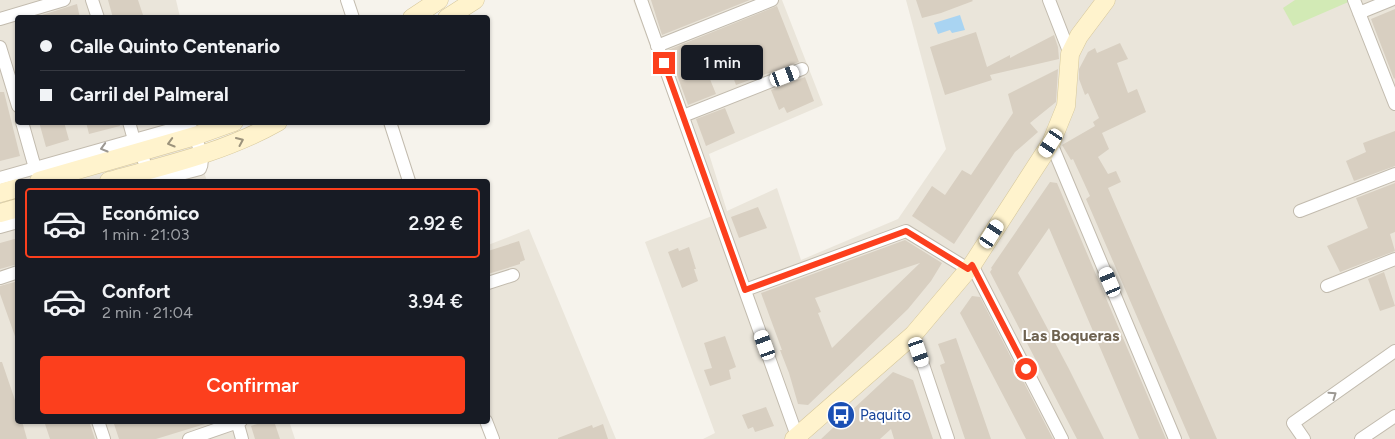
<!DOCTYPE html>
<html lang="es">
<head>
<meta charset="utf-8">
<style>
  :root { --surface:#171b24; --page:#20242c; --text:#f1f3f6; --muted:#9ea1a6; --line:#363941; --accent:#fc3f1d }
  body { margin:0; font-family:Figtree,sans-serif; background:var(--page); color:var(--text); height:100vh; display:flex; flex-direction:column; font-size:19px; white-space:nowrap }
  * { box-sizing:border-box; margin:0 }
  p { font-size:16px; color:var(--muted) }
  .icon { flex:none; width:28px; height:28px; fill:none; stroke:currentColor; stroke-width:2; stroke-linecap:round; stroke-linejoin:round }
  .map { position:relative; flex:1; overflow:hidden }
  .details { position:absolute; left:15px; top:179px; width:475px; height:245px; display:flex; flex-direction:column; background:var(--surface); border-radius:5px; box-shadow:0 1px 4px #0004 }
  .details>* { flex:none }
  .guide { position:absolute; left:15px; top:15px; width:475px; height:110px; border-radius:5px; box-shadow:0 1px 4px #0004; display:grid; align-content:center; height:110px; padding:0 25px; background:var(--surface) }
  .end { position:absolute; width:22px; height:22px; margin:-11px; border:6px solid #fc3f1d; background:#fff; box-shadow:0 0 0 2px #fff }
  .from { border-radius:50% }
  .bubble { position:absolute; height:35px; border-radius:5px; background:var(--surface); box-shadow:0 1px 4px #0004; font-size:16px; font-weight:600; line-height:35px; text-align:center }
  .car { position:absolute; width:15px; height:30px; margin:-15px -8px; border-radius:6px; box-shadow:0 0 4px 1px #0007; background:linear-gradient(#fff 24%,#345 0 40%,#fff 0 76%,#345 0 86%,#fff 0) }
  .guide b { display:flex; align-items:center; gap:18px; height:48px; font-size:19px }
  .guide b+b { border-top:1px solid var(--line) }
  .guide i { width:12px; height:12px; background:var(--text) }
  ul { padding:9px 0 0; list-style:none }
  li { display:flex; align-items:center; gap:15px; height:70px; margin:0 10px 8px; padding:0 15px; border:2px solid transparent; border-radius:5px }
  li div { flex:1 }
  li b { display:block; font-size:19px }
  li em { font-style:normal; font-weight:600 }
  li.on { border-color:var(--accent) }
  li>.icon { width:45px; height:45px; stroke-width:1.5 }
  .button { display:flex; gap:10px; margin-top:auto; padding:10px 25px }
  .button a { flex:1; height:58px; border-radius:5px; background:var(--accent); color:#fff; font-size:20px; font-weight:600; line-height:58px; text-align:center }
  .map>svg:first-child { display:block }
  .residential { fill:#eae5da }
  .green { fill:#d2eab5 }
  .water { fill:#a9d4f2 }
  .building { fill:#d8cfc1; fill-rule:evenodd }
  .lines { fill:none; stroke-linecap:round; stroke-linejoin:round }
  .street-casing { stroke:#c2bbae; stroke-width:14 }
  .secondary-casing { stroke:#d6c79b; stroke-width:19 }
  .street { stroke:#fff; stroke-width:12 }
  .secondary { stroke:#fff3cd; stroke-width:18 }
  .oneway { stroke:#9c937c }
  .oneway2 { stroke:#9c9892 }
  .route { stroke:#fc3f1d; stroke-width:6 }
  .labels { text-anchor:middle; stroke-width:4; stroke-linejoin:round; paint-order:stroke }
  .transit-label { font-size:15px; fill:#164399; stroke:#fff; text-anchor:start }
  .neighbourhood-label { font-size:16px; font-weight:bold; fill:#6e6250; stroke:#fff }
</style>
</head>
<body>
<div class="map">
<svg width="1395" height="439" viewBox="0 0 1395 439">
  <rect width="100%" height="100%" fill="#f6f3ec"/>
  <path class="residential" d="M0 0H176L180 17 18 18V122L193 123 197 152 207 181H18V421H289L295 439H0Z
    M633 0H782L823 105 709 154 727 211 777 188 801 260 898 219 946 149 906 0H1395V439H703L715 433 645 242 712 216Z
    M529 229 616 439H486L479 421H488V245Z"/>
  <path class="green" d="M1295 0H1353L1293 26 1283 8Z"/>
  <path class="water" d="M960 15 965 30 952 33 950 30 938 34 934 23Z"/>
  <path class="building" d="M108 0H138L144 18H113Z
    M651 0H750L662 35Z
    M916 0H972L973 1 941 13 922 18Z
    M77 4 80 18H42V15Z
    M777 6 799 62 736 85 726 58 714 63 705 67 716 94 688 105 668 50Z
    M1395 9V78L1394 79 1371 19Z
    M976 32 987 67 1010 55V58L1054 35 1058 47 1059 59 990 75 992 80 945 95 930 47Z
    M1120 43 1128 59 1117 63 1128 93 1137 89 1146 112 1102 133 1109 149 1098 157 1108 174 1116 171 1121 182 1108 188 1217 439H1190L1086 199 1090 196 1073 159 1071 160 1062 145 1095 126 1093 122 1099 118 1088 93 1085 95 1079 79V69L1088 52 1095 48 1097 53Z
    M1058 69 1056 102 1030 123 1038 132 1015 152 954 244 912 216 932 186 945 195 962 170 971 175 1013 113 1008 94Z
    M805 77 814 101 787 113 784 107 779 110 771 90Z
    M0 92H4L20 156 0 161Z
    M725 108 735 133 706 146 696 119Z
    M39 122H64L69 140 46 147Z
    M86 122H119L120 126 89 134Z
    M1395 131V166L1354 181 1346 161 1366 152 1363 143Z
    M1050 182 1057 183 1166 439H1139L1049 228 1018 273 1069 369 1104 439H1077L990 272 992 269 991 268Z
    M1395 183V232L1390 234 1395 251 1340 272 1327 246 1368 228 1356 198Z
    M758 207 767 228 739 238 731 217Z
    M18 238V264L0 269V243Z
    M905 240 942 263 931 281 908 309 808 405 798 404 789 373 780 350H782L761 293ZM920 263 832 348 818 313 821 312 815 298Z
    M519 241 525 260 520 262V264L488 274V251Z
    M689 247 696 269H694L698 281 682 288 668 252 678 248 679 251Z
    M1384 272 1395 306 1380 311 1368 279Z
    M18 281V338L16 339 0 294V286Z
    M972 296 980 297 1053 439H1026L960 313Z
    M725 336 736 367 729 370 731 379 710 386 704 370 712 368 704 343Z
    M956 338 991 439H965L940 365 945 363 938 344Z
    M0 362H2L18 409V421H22L27 439H0Z
    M893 372 913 380 933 439H894L891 429 880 439H821Z
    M766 407 774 426 755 432 753 427 748 429 742 415Z
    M44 421H89L95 439H50Z
    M113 421H205V424L156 439H119Z
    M266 421H274L280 439H255L251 426Z
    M603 424 608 439H558V438L592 425 593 428Z"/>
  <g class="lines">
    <defs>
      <path id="street" d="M92 0 98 18
        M347 0 353 18
        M641 0 797 436
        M1049 0 1070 54
        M1354 0 1395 104
        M1359 13 1391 0
        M0 19 64 0
        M657 46 772 0
        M0 47 18 106
        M683 116 802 69
        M22 122 35 168
        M129 122 134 140 152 178
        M390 122 409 181
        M1051 143 1175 439
        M0 178 184 126 191 128C196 139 206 158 200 169L154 181
        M1300 211 1395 174
        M0 227 18 222
        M972 265 1062 439
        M0 278 18 272
        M488 283 513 275
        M1327 286 1395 259
        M745 290 906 231 968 269
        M913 335 948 439
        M98 421 104 439
        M237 421 242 439
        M486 421 493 439
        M189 439 241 421
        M1304 439 1293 423 1395 351
        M1361 439 1395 416"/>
      <path id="secondary" d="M412 18 439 0
        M447 18 475 0
        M39 181 195 136 234 122
        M109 181C167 165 225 152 278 122
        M0 193 18 188
        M0 213 18 208
        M794 439 913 335 972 265 1051 143 1066 106 1070 54 1079 36 1106 0"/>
    </defs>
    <use href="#street" class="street-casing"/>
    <use href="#secondary" class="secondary-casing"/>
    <use href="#street" class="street"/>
    <use href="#secondary" class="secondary"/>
  </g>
  <defs><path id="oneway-chevron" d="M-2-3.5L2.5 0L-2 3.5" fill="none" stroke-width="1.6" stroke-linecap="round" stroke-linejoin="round" transform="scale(1.25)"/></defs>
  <g class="oneway">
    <use href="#oneway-chevron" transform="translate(240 141) rotate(-24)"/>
    <use href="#oneway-chevron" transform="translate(171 143) rotate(164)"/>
  </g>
  <g class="oneway2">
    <use href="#oneway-chevron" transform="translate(104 148) rotate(164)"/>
    <use href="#oneway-chevron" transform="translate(1333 395) rotate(-35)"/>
  </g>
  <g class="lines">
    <path class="route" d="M664 63 745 290 906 231 968 269 972 265 1026 369"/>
  </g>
  <defs>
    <symbol id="bus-disc" viewBox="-11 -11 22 22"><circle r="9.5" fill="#1a4fb4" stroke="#fff"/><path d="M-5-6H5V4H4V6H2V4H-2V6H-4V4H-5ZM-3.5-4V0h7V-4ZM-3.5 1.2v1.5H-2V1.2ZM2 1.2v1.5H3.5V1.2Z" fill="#fff"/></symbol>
  </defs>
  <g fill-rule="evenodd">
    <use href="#bus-disc" x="825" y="399" width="32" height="32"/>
  </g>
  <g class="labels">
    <g class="transit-label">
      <text x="860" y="420">Paquito</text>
    </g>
    <g class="neighbourhood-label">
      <text x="1071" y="341">Las Boqueras</text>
    </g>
  </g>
</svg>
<i class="end from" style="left:1026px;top:369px"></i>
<i class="end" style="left:664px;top:63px"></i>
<div class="bubble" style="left:681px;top:45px;width:82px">1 min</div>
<i class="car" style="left:785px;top:76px;rotate:69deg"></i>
<i class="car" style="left:1051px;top:143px;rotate:213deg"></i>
<i class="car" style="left:992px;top:234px;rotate:33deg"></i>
<i class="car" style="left:1110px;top:282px;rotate:337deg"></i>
<i class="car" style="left:765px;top:345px;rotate:340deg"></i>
<i class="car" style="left:919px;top:352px;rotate:161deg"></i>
<div class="guide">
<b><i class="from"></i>Calle Quinto Centenario</b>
<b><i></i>Carril del Palmeral</b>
</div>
<section class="details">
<ul>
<li class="on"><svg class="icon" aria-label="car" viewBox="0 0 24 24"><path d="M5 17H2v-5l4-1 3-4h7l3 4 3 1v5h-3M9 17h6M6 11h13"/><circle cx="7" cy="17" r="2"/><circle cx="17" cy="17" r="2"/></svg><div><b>Económico</b><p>1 min · 21:03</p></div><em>2.92 €</em></li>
<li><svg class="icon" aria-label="car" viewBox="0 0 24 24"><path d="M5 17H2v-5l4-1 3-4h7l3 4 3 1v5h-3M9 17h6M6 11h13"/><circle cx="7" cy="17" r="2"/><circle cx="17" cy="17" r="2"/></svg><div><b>Confort</b><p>2 min · 21:04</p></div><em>3.94 €</em></li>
</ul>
<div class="button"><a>Confirmar</a></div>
</section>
</div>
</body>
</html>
